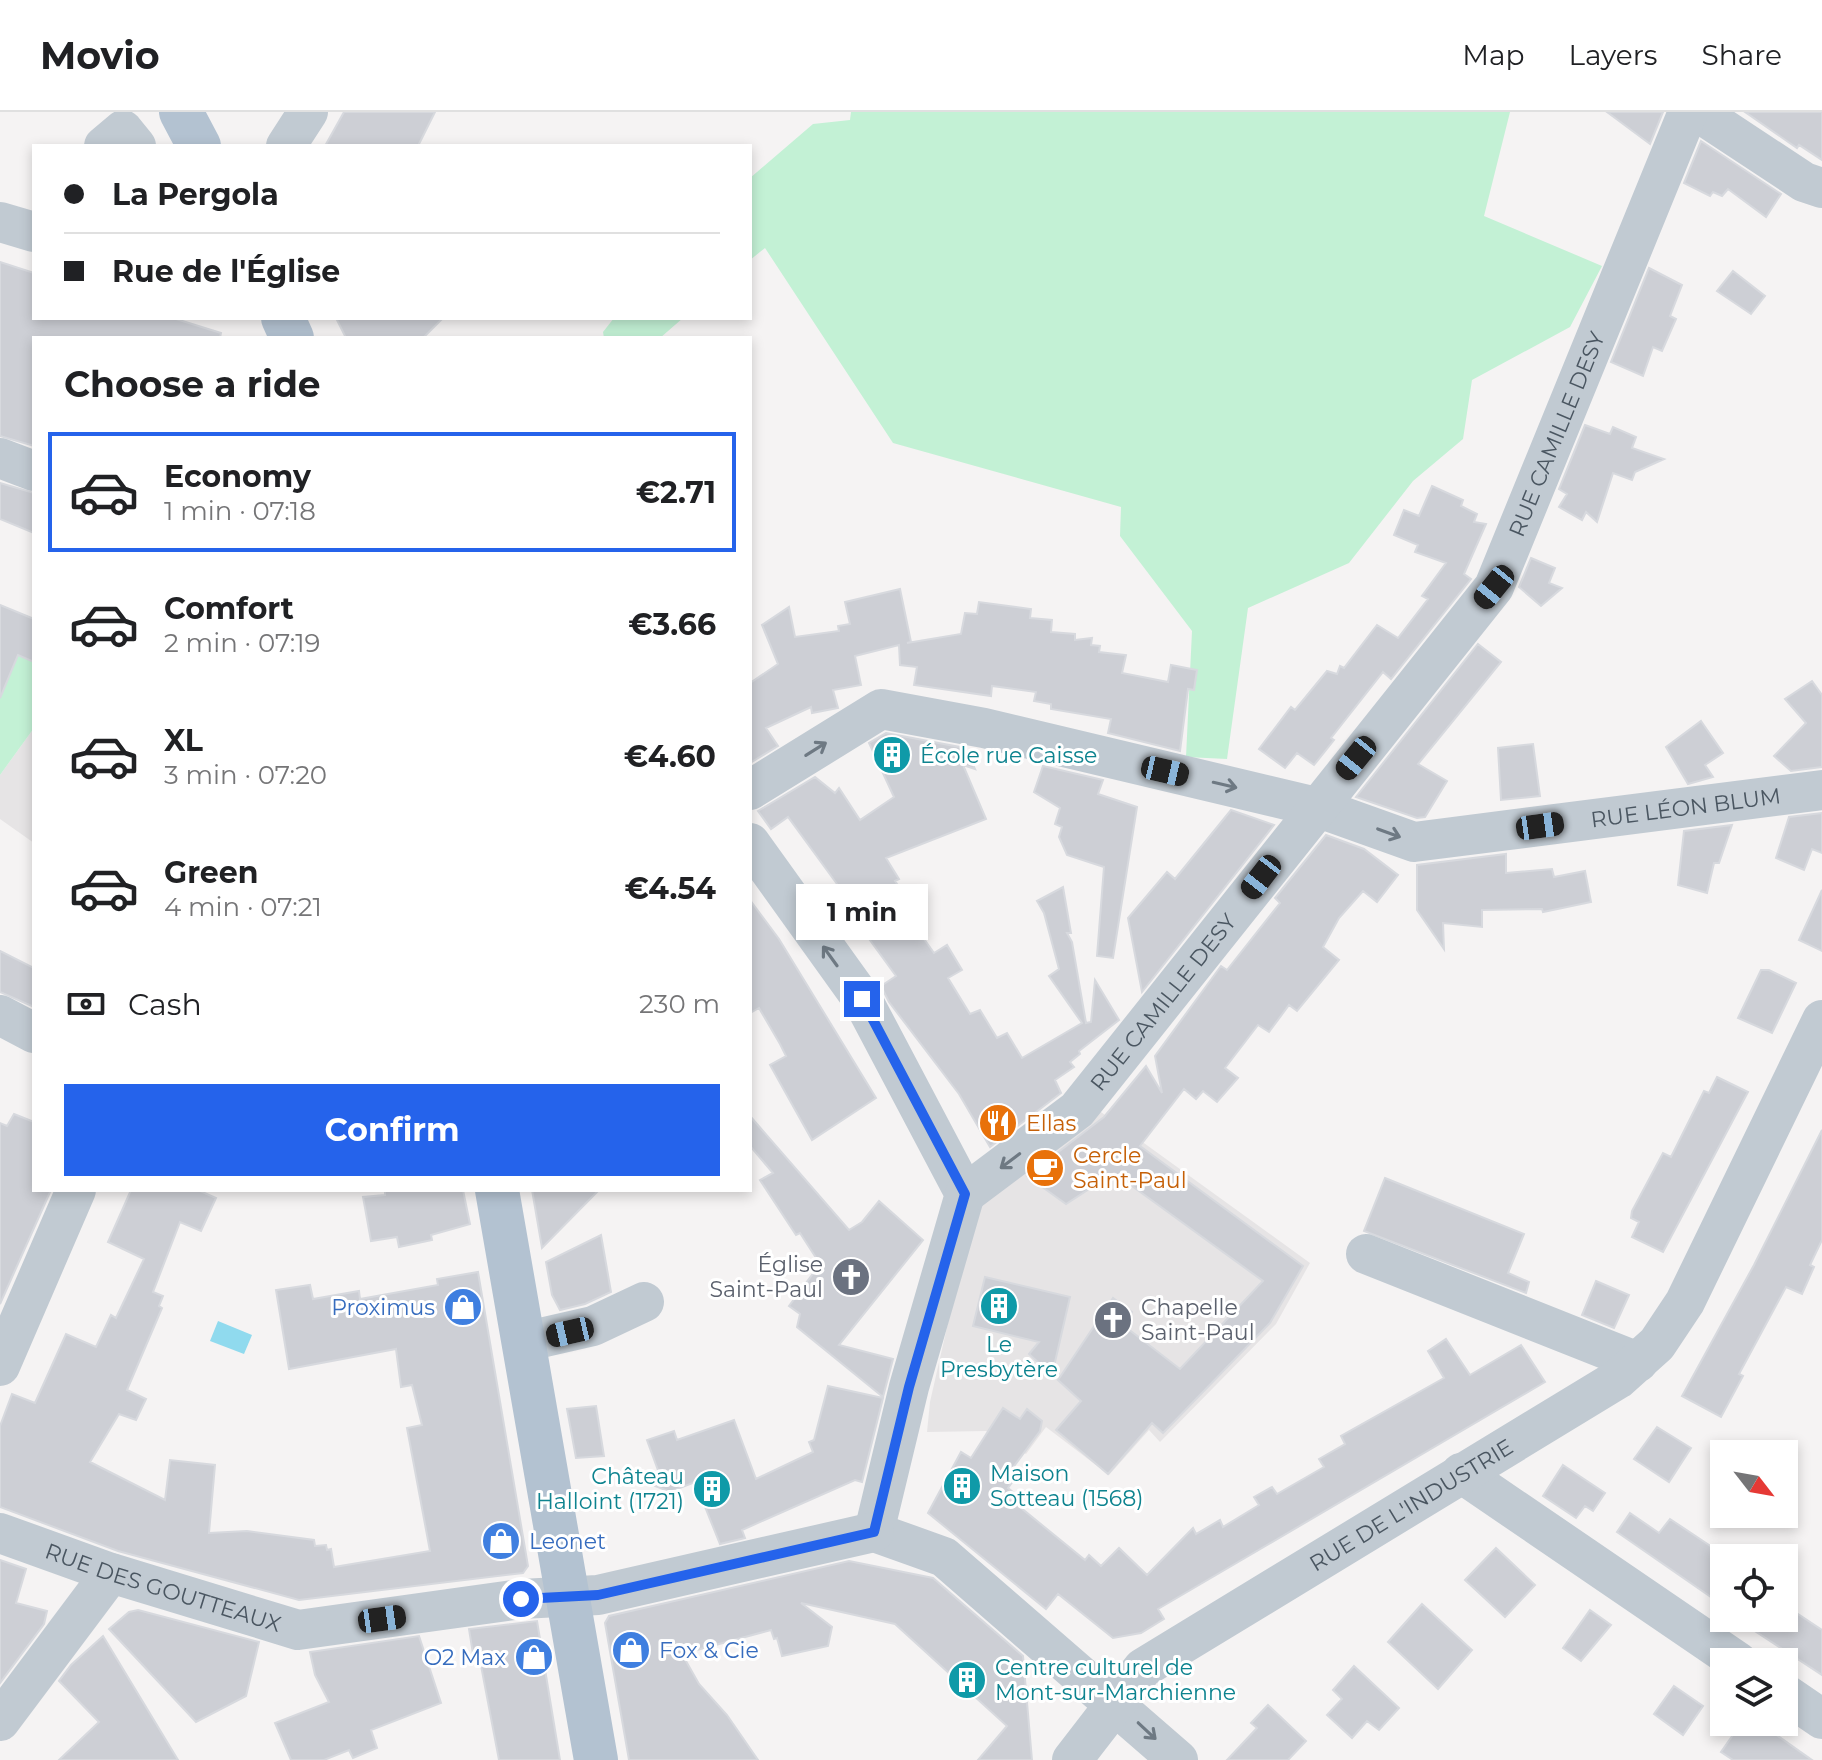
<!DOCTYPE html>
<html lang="en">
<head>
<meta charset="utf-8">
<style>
  :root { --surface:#fff; --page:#f2f2f2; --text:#202124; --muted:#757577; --line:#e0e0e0; --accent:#2563eb }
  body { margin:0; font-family:Montserrat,sans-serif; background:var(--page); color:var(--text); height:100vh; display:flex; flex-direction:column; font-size:30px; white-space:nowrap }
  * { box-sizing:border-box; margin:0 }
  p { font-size:26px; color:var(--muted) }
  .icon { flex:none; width:44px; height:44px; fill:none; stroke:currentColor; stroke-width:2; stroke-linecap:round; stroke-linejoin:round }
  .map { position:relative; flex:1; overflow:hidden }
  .sheet { position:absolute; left:32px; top:224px; width:720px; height:856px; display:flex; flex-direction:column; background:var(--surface); border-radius:0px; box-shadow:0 4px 12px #0003 }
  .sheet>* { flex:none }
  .top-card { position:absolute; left:32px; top:32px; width:720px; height:176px; border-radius:0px; box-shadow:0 4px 12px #0003; display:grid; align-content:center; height:176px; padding:0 32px; background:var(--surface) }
  .needle { width:52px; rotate:121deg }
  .tools { position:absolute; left:1710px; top:1328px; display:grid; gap:16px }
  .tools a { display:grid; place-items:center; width:88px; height:88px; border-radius:0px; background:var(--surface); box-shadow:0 4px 12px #0003; font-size:40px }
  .end { position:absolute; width:36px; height:36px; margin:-18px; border:10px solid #2563eb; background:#fff; box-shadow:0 0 0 4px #fff }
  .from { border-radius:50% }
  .bubble { position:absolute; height:56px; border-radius:0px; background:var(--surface); box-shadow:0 4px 12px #0003; font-size:26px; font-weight:700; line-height:56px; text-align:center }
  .car { position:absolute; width:24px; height:48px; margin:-24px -12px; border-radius:10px; box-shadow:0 0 6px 2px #0007; background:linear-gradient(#222 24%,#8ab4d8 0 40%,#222 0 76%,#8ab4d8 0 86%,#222 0) }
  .top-card b { display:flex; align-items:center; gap:28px; height:76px; font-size:30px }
  .top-card b+b { border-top:2px solid var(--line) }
  .top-card i { width:20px; height:20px; background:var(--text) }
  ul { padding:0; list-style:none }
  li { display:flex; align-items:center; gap:24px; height:120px; margin:0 16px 12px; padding:0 16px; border:4px solid transparent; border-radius:0px }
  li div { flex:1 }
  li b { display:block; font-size:30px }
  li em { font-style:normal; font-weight:700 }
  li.active { border-color:var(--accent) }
  li>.icon { width:72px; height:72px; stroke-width:1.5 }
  h2 { padding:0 32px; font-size:36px; line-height:96px }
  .pay { display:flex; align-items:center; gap:20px; height:88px; padding:0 32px; font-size:30px }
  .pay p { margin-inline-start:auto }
  .primary-button { display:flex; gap:16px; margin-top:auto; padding:16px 32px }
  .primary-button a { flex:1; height:92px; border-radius:0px; background:var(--accent); color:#fff; font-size:32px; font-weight:700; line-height:92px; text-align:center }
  header { display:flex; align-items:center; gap:48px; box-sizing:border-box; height:112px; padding:0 40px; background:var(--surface); border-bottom:2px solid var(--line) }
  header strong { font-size:38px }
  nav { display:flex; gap:44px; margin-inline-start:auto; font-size:28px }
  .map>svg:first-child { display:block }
  .education { fill:#e6e4e5 }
  .green { fill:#c3f1d5 }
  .water { fill:#90daee }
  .building { fill:#cdcfd5; stroke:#d7d9de; stroke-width:2 }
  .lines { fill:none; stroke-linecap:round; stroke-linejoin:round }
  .minor { stroke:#c1cad2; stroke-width:40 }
  .major { stroke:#b3c2d1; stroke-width:44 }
  .oneway { stroke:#6e7983 }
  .route { stroke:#2563eb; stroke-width:10 }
  .labels { text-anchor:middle; stroke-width:6; stroke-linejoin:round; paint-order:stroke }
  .street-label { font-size:22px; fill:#4a5661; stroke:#fff }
  .culture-label { font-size:22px; fill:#0d838f; stroke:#fff; text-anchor:start }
  .food-label { font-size:22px; fill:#c56008; stroke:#fff; text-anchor:start }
  .worship-label { font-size:22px; fill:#5b616d; stroke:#fff; text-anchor:end }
  .shop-label { font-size:22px; fill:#366cbe; stroke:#fff; text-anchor:end }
</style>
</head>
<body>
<header>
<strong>Movio</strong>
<nav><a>Map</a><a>Layers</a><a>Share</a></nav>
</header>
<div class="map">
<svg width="1822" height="1648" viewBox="0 0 1822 1648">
  <rect width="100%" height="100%" fill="#f5f3f3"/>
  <path class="education" d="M34 616V731L0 707V663Z
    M1094 995 1310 1151 1276 1212 1160 1330 1149 1318 1109 1363 1046 1315 1026 1342 986 1319 927 1320 930 1290 975 1092Z"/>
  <path class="green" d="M851 0H1510L1484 104 1602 154 1570 215 1472 268 1463 327 1413 369 1349 451 1248 496 1227 647 1186 645 1192 519 1120 424 1121 395 893 331 765 136 750 148V66L813 12 850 8Z
    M614 206H683L660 226H604L603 220Z
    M0 536 34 550V616L0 663V586L9 564 0 559Z"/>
  <path class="water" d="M218 1209 252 1223 244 1242 210 1229Z"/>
  <path class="building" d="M344 0H435L418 34H325Z
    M1607 0H1663L1650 32Z
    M1745 0H1822V48L1799 33 1797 36Z
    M1701 29 1781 82 1766 105 1728 77 1722 84 1713 80 1710 84 1684 71Z
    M0 150 34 161V206H173L221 221 220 226H34V334L0 324Z
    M1649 156 1682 173 1670 204 1676 207 1662 239 1653 235 1643 264 1611 250Z
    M1733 159 1765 184 1751 202 1717 179Z
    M336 206H443L423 226H346Z
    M1585 313 1610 322 1613 315 1636 325 1632 336 1664 347 1635 360 1632 368 1613 361 1597 410 1586 400 1582 408 1559 395 1567 382 1559 377Z
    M0 371 34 381V421L0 407Z
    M1432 374 1463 388 1461 394 1477 402 1474 410 1486 412 1464 462 1471 467 1391 567 1383 560 1331 626 1334 628 1314 653 1297 641 1285 656 1259 637 1291 595 1295 598 1327 559 1337 562 1340 554 1344 556 1377 513 1398 526 1428 487 1422 484 1446 451 1415 440 1418 433 1394 423 1404 398 1419 404Z
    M1531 446 1555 456 1549 471 1562 476 1541 494 1519 475Z
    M900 477 911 530 907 531 961 522 965 501 977 502 979 490 1031 497 1030 506 1052 508 1051 520 1075 522V528L1092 526 1091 533 1100 534 1099 540 1126 543 1122 561 1168 570 1171 553 1197 558 1194 578 1188 577 1180 639 1108 621 1111 607 1051 597V592L1034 589 1036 580 992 574 991 584 914 573 917 555 900 553 899 533 855 544 861 573 833 578 838 596 812 601 811 595 766 616 778 634 750 651V571L778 552 762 513 789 495 795 525 839 519 838 514 850 512 845 490Z
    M0 493 34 507V550L18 543 0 586Z
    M1478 532 1501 550 1418 652 1447 669 1425 705 1417 706 1356 685Z
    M1812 569 1822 583V655L1791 659 1774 644 1806 611 1785 587Z
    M1701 609 1723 641 1705 653 1713 665 1688 672 1666 635Z
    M886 621 965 636 975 657 963 653 986 707 886 746 899 767 895 769 904 782 896 787 934 841 947 833 962 858 948 866 970 902 980 898 997 926 1007 921 1022 946 1082 911 1049 864 1059 857 1044 801 1037 789 1063 775 1071 821H1067L1072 830 1086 911 1091 910 1095 868 1119 908 1079 939 1080 942 1070 950 1074 955 1055 968 1061 981 990 1035 959 982 889 890 881 874 896 864 832 776 837 772 788 705 771 717 758 699 815 665 835 681 839 676 860 708 894 685 869 631Z
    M1533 632 1540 684 1501 688 1498 636Z
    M1043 654 1103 668 1098 682 1137 695 1113 846 1097 844 1104 755 1067 743 1059 725 1062 715 1055 712 1060 696 1034 680Z
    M1231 698 1274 713 1142 880 1128 806 1167 760 1175 767Z
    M1822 701V741L1812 737 1804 758 1776 746 1789 705Z
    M1732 713 1719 751H1714L1707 781 1678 773 1684 719Z
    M1326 723 1364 737 1398 763 1377 790 1363 779 1339 806 1323 835 1339 848 1297 899 1289 893 1269 920 1258 913 1225 956 1238 966 1217 990 1203 979 1196 987 1184 977 1140 1034 1303 1154 1270 1211 1163 1321 1152 1311 1108 1362 1056 1318 1081 1289 1058 1268 1113 1186 1132 1200 1123 1213 1180 1257 1263 1169 1114 1061 1066 1092 1027 1064 1104 1005 1146 954 1162 981 1155 944 1221 854 1227 858 1280 791 1275 786Z
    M1506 742V761L1552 757 1554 765 1585 759 1591 790 1543 800 1542 797 1482 798V815L1443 811 1444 837 1417 798V753Z
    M1822 778V839L1799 828Z
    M750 788 779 827 876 986 812 1028 770 953 786 944 780 932 759 896 750 901Z
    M0 839 34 856V895L0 880Z
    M1761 858H1769L1796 871 1772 921 1738 906Z
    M1717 965 1748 980 1663 1140 1632 1125 1639 1110 1631 1106 1632 1099 1663 1041 1671 1045 1704 979 1709 981Z
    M14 1002 34 1010V1078H51L0 1192V1011L7 1014Z
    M750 1004 849 1118 862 1110 879 1089 923 1128 839 1233 893 1247 883 1285 797 1215 800 1202 789 1194 820 1152 800 1121 796 1123 760 1068 773 1061 750 1034Z
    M1822 1018V1128L1810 1153 1814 1155 1802 1182 1786 1175 1739 1262 1743 1264 1721 1305 1682 1284 1754 1153Z
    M1385 1066 1524 1122 1508 1161 1529 1170 1526 1181 1364 1119Z
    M131 1078H198L216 1086 201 1119 180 1110 153 1180 163 1184 159 1194 162 1196 127 1278 146 1287 136 1308 119 1302 90 1350 165 1388 170 1348 215 1353 209 1421 247 1419 314 1428 315 1434 326 1433 327 1438 331 1437 334 1455 430 1439 407 1316 422 1313 412 1273 401 1275 396 1237 289 1257 276 1178 310 1173 313 1187 359 1179 360 1187 438 1173 437 1167 478 1160 528 1454 523 1461 299 1488 118 1439 0 1395V1314L12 1282 35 1291 66 1222 96 1235 111 1203 116 1206 144 1147 108 1130Z
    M385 1078H463L470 1112 431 1123 432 1128 399 1135 397 1125 371 1129 363 1085 385 1083Z
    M532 1078H599L542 1136Z
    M601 1123 611 1180 585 1192 560 1198 552 1183 546 1150Z
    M985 1165 1070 1185 1052 1263 1029 1242 1039 1230 973 1214Z
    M1596 1169 1629 1183 1614 1216 1582 1203Z
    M1446 1227 1470 1263 1521 1233 1545 1270 1158 1497 1164 1507 1141 1521 1113 1526 1058 1482 1046 1497 928 1401 961 1340 971 1346 1003 1296 1020 1307 1027 1297 1042 1309 1040 1319 1006 1365 1013 1369 1008 1376 1014 1381 1010 1387 1085 1448 1089 1443 1101 1454 1119 1436 1147 1463 1193 1416 1196 1422 1220 1408 1223 1415 1259 1393 1254 1385 1272 1375 1277 1382 1324 1355 1319 1347 1345 1332 1341 1324 1444 1266 1428 1239Z
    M828 1274 883 1286 862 1370 855 1368 742 1418 745 1426 720 1432 695 1370 670 1380 655 1374 659 1361 647 1328 674 1319 677 1328 734 1308 756 1367 813 1340 809 1330 814 1328Z
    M596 1294 604 1344 576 1346 567 1297Z
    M1657 1315 1691 1336 1669 1370 1634 1347Z
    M1563 1353 1605 1381 1593 1399 1585 1394 1576 1406 1543 1384Z
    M1630 1401 1659 1421 1670 1407 1724 1443V1494L1617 1420Z
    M1496 1436 1535 1473 1505 1505 1465 1468Z
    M0 1448 26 1457 16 1491 47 1499 44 1512 0 1571Z
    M849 1449 933 1466 1023 1544 1032 1648H978L1007 1614 895 1512 801 1491 832 1515 828 1534 782 1544 777 1526 774 1527 771 1518 682 1542 699 1572 727 1603 758 1648H629L605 1511 609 1504Z
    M1422 1492 1472 1538 1438 1577 1388 1530Z
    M1789 1496 1822 1518V1563L1735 1506H1784Z
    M138 1498 259 1530 246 1584 196 1610 109 1517 129 1500Z
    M1590 1498 1611 1513 1581 1549 1563 1536Z
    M537 1509 560 1648H499L479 1543 473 1542 469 1517Z
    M103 1524 178 1648H59L99 1610 59 1569 71 1553Z
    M419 1524 441 1591 371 1618 377 1636 353 1646 349 1638 324 1648H291L275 1611 329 1590 315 1563 310 1540Z
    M1354 1554 1399 1596 1379 1618 1367 1609 1352 1626 1327 1603 1342 1587 1333 1578Z
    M1674 1574 1703 1594 1683 1623 1654 1602Z
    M1268 1593 1306 1629 1288 1648H1227L1257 1616 1251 1611Z
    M1742 1610H1758L1812 1648H1733L1721 1640Z"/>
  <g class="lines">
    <g class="minor">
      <path d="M1698 0 1804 70 1822 76"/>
      <path d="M104 34 123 18 136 34"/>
      <path d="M286 34 308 0"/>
      <path d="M0 110 34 120"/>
      <path d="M0 346 34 359"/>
      <path id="s1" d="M750 678 881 597 984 616 1316 695 1414 730 1822 678"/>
      <path d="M750 731 862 887 965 1082 909 1275 874 1420"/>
      <path d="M0 903 34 921"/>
      <path id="s2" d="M965 1082 1077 998 1494 475 1688 0"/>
      <path d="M1366 1142 1638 1250"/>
      <path d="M523 1230 593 1214 644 1190"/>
      <path d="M0 1254 76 1078"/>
      <path d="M1461 1361 1738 1550"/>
      <path d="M874 1420 944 1445 1178 1648"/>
      <path id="s3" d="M0 1421 111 1461 298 1518 521 1487 598 1483 874 1420"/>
      <path d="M1784 1581 1822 1607"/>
      <path d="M0 1609 111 1461"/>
      <path id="s4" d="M1072 1648 1143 1556 1618 1267 1657 1232 1685 1190 1822 908"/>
    </g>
    <path class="major" d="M181 0 199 34
      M283 206 292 226
      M497 1078 596 1648"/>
  </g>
  <defs><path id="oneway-shaft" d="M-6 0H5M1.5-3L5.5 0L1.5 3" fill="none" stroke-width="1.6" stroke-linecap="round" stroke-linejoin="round" transform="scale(2)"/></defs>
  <g class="oneway">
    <use href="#oneway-shaft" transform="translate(816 637) rotate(-32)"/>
    <use href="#oneway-shaft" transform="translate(1225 673) rotate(13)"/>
    <use href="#oneway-shaft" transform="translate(1389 721) rotate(20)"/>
    <use href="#oneway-shaft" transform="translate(830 844) rotate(-126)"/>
    <use href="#oneway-shaft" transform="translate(1010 1049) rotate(143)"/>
    <use href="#oneway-shaft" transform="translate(1147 1619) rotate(43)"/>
  </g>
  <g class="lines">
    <path class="route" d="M521 1487 598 1483 874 1420 909 1275 965 1082 862 887"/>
  </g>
  <defs>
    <symbol id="building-disc" viewBox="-11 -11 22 22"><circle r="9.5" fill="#0f9aa8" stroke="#fff"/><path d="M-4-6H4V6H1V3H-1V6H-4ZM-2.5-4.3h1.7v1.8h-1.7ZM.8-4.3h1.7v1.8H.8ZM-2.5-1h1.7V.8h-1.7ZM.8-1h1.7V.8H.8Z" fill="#fff"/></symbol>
    <symbol id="restaurant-disc" viewBox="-11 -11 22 22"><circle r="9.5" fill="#e8710a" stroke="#fff"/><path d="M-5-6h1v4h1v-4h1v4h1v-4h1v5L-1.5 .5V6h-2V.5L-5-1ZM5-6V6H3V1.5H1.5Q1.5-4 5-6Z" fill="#fff"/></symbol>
    <symbol id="cafe-disc" viewBox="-11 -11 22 22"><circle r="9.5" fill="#e8710a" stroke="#fff"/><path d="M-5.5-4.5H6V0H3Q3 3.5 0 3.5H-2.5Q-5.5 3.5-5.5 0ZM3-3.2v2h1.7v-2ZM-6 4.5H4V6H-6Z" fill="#fff"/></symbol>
    <symbol id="church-disc" viewBox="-11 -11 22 22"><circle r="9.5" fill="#6b7280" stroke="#fff"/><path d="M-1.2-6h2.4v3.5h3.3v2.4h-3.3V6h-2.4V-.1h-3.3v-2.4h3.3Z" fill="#fff"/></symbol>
    <symbol id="shop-disc" viewBox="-11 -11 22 22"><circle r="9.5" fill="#3f7fe0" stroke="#fff"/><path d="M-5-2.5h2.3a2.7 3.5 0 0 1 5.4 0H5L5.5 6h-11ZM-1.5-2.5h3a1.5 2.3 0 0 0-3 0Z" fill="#fff"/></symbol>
  </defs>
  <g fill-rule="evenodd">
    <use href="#building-disc" x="870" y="621" width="44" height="44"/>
    <use href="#restaurant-disc" x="976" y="989" width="44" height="44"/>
    <use href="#cafe-disc" x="1023" y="1034" width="44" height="44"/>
    <use href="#church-disc" x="829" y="1143" width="44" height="44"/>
    <use href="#building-disc" x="977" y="1172" width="44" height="44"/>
    <use href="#shop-disc" x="441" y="1173" width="44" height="44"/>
    <use href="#church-disc" x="1091" y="1186" width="44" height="44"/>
    <use href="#building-disc" x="940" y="1352" width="44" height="44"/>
    <use href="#building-disc" x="690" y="1355" width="44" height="44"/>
    <use href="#shop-disc" x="479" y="1407" width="44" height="44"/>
    <use href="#shop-disc" x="609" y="1516" width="44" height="44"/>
    <use href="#shop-disc" x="512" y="1523" width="44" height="44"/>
    <use href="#building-disc" x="945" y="1546" width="44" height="44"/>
  </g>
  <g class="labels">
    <g class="street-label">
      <text dy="8" stroke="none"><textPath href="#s2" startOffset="974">RUE CAMILLE DESY</textPath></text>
      <text dy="8" stroke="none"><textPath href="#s1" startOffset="978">RUE LÉON BLUM</textPath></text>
      <text dy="8" stroke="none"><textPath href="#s2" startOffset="278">RUE CAMILLE DESY</textPath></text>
      <text dy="8" stroke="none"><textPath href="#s4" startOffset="430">RUE DE L'INDUSTRIE</textPath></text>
      <text dy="8" stroke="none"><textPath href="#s3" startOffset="172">RUE DES GOUTTEAUX</textPath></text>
    </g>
    <g class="culture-label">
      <text x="920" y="651">École rue Caisse</text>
      <text x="999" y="1240" text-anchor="middle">Le<tspan x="999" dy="25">Presbytère</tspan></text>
      <text x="990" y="1369">Maison<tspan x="990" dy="25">Sotteau (1568)</tspan></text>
      <text x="684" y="1372" text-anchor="end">Château<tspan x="684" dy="25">Halloint (1721)</tspan></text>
      <text x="995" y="1563">Centre culturel de<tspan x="995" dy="25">Mont-sur-Marchienne</tspan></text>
    </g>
    <g class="food-label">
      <text x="1026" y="1019">Ellas</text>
      <text x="1073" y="1051">Cercle<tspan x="1073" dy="25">Saint-Paul</tspan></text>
    </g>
    <g class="worship-label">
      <text x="823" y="1160">Église<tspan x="823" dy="25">Saint-Paul</tspan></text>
      <text x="1141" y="1203" text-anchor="start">Chapelle<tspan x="1141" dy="25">Saint-Paul</tspan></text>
    </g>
    <g class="shop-label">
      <text x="435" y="1203">Proximus</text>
      <text x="529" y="1437" text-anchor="start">Leonet</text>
      <text x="659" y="1546" text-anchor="start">Fox &amp; Cie</text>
      <text x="506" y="1553">O2 Max</text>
    </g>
  </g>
</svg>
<div class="tools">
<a><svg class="needle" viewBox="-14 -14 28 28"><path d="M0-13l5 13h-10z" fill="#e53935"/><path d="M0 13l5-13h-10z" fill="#757577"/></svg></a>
<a><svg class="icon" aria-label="locate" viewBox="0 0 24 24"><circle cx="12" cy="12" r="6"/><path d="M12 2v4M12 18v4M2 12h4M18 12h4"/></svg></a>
<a><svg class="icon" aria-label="layers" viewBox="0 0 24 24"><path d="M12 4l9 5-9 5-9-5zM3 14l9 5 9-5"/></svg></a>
</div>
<i class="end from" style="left:521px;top:1487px"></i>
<i class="end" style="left:862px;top:887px"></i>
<div class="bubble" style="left:796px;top:772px;width:132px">1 min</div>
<i class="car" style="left:1494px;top:475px;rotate:219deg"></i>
<i class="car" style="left:1356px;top:646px;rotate:219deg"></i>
<i class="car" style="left:1165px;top:659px;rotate:103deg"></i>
<i class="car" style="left:1540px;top:714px;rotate:82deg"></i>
<i class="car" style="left:1261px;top:765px;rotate:218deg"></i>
<i class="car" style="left:570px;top:1220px;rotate:257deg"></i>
<i class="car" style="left:382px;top:1507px;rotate:82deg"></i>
<div class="top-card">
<b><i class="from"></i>La Pergola</b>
<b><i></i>Rue de l'Église</b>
</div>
<section class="sheet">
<h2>Choose a ride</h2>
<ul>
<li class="active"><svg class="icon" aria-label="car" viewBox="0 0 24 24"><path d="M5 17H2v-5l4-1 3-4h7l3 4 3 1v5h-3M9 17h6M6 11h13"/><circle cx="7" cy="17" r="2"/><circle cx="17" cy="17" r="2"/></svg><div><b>Economy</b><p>1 min · 07:18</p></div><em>€2.71</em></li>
<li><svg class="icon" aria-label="car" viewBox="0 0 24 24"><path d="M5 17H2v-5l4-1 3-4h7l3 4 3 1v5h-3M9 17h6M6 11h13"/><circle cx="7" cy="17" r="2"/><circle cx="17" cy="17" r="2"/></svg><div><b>Comfort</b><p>2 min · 07:19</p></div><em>€3.66</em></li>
<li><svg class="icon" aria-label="car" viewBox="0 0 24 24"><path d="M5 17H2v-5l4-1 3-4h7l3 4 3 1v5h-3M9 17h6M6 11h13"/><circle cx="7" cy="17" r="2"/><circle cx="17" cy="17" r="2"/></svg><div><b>XL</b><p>3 min · 07:20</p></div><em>€4.60</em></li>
<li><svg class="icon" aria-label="car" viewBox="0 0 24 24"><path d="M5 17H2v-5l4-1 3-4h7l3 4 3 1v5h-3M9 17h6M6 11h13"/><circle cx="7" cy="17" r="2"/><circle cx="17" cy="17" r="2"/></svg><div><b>Green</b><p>4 min · 07:21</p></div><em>€4.54</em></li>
</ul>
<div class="pay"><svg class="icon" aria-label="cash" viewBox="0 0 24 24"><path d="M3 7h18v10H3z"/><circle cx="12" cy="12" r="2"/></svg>Cash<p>230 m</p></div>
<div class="primary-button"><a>Confirm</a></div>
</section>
</div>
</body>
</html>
